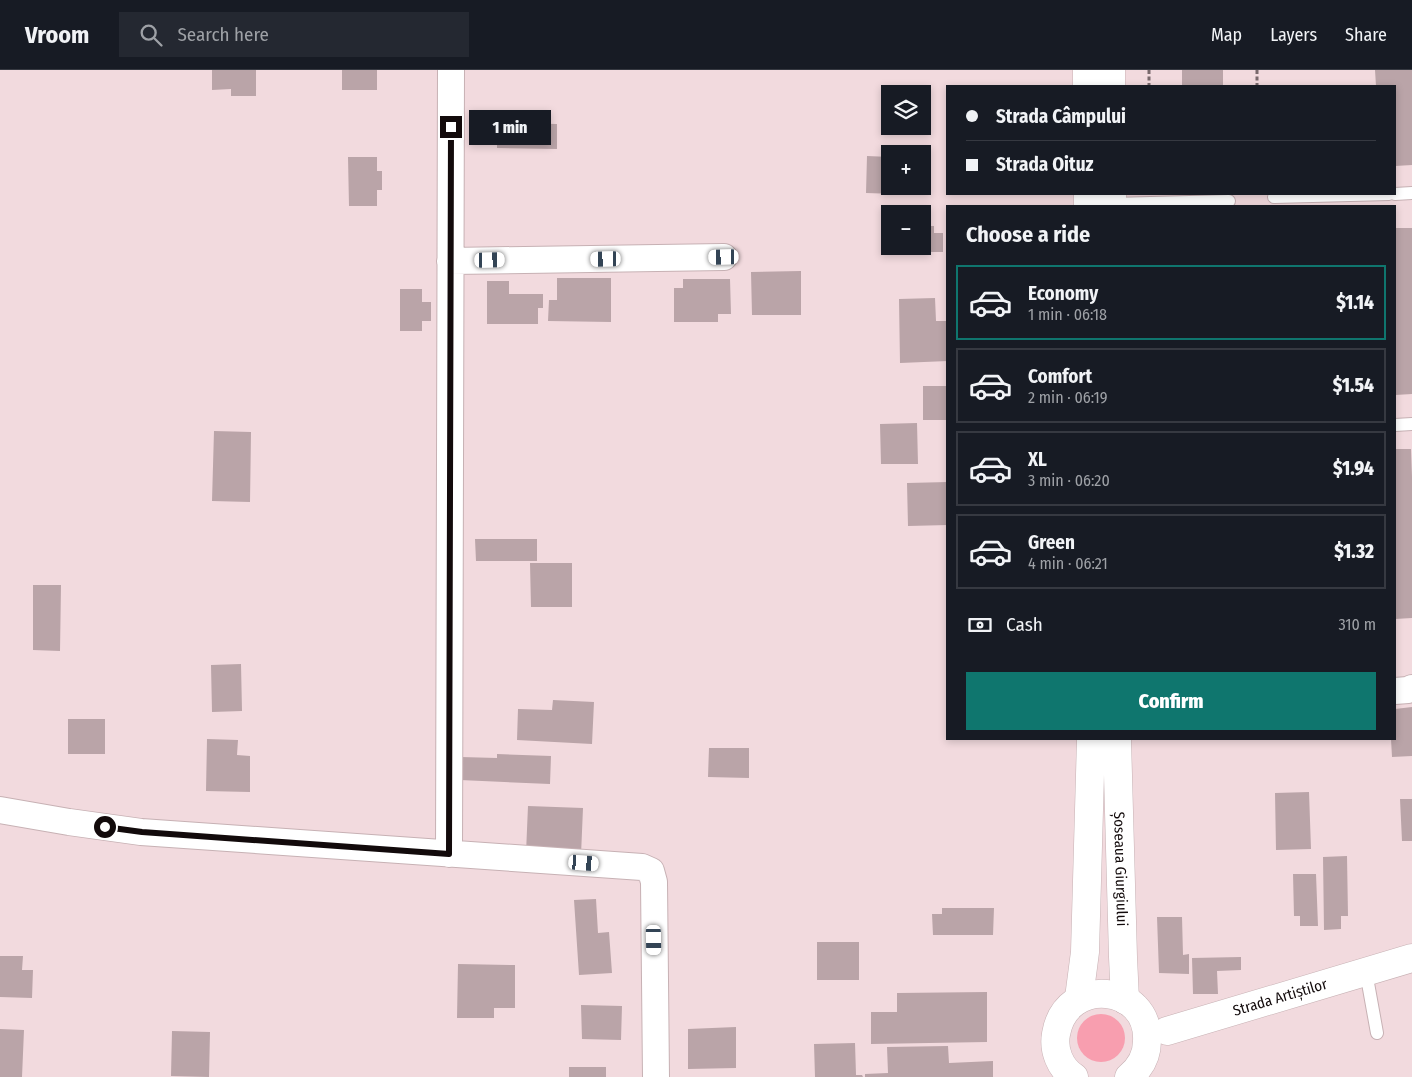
<!DOCTYPE html>
<html lang="en">
<head>
<meta charset="utf-8">
<style>
  :root { --surface:#171b24; --page:#242831; --text:#f1f3f6; --muted:#9ea1a6; --line:#363941; --accent:#0f766e }
  body { margin:0; font-family:"Fira Sans Condensed",sans-serif; background:var(--page); color:var(--text); height:100vh; display:flex; flex-direction:column; font-size:19px; white-space:nowrap }
  * { box-sizing:border-box; margin:0 }
  p { font-size:16px; color:var(--muted) }
  .icon { flex:none; width:28px; height:28px; fill:none; stroke:currentColor; stroke-width:2; stroke-linecap:round; stroke-linejoin:round }
  .map { position:relative; flex:1; overflow:hidden }
  .sheet { position:absolute; left:946px; top:135px; width:450px; height:535px; display:flex; flex-direction:column; background:var(--surface); border-radius:0px; box-shadow:0 2px 8px #0003 }
  .sheet>* { flex:none }
  .top-card { position:absolute; left:946px; top:15px; width:450px; height:110px; border-radius:0px; box-shadow:0 2px 8px #0003; display:grid; align-content:center; height:110px; padding:0 20px; background:var(--surface) }
  .controls { position:absolute; left:881px; top:15px; display:grid; gap:10px }
  .controls a { display:grid; place-items:center; width:50px; height:50px; border-radius:0px; background:var(--surface); box-shadow:0 2px 8px #0003; font-size:25px }
  .end { position:absolute; width:22px; height:22px; margin:-11px; border:6px solid #120a0b; background:#fff; box-shadow:0 0 0 2px #fff }
  .from { border-radius:50% }
  .bubble { position:absolute; height:35px; border-radius:0px; background:var(--surface); box-shadow:0 2px 8px #0003; font-size:16px; font-weight:800; line-height:35px; text-align:center }
  .car { position:absolute; width:15px; height:30px; margin:-15px -8px; border-radius:6px; box-shadow:0 0 4px 1px #0007; background:linear-gradient(#fff 24%,#345 0 40%,#fff 0 76%,#345 0 86%,#fff 0) }
  .top-card b { display:flex; align-items:center; gap:18px; height:48px; font-size:19px }
  .top-card b+b { border-top:1px solid var(--line) }
  .top-card i { width:12px; height:12px; background:var(--text) }
  ul { padding:0; list-style:none }
  li { display:flex; align-items:center; gap:15px; height:75px; margin:0 10px 8px; padding:0 10px; border:2px solid var(--line); border-radius:0px }
  li div { flex:1 }
  li b { display:block; font-size:19px }
  li em { font-style:normal; font-weight:800 }
  li.selected { border-color:var(--accent) }
  li>.icon { width:45px; height:45px; stroke-width:1.5 }
  h2 { padding:0 20px; font-size:22px; line-height:60px }
  .pay { display:flex; align-items:center; gap:12px; height:55px; padding:0 20px; font-size:19px }
  .pay p { margin-inline-start:auto }
  .button { display:flex; gap:10px; margin-top:auto; padding:10px 20px }
  .button a { flex:1; height:58px; border-radius:0px; background:var(--accent); color:#fff; font-size:20px; font-weight:800; line-height:58px; text-align:center }
  header { display:flex; align-items:center; gap:30px; box-sizing:border-box; height:70px; padding:0 25px; background:var(--surface); border-bottom:1px solid var(--line) }
  header strong { font-size:24px }
  nav { display:flex; gap:28px; margin-inline-start:auto; font-size:18px }
  .search { width:350px; height:45px; background:var(--page); display:flex; align-items:center; gap:12px; box-sizing:border-box; padding:0 18px; border-radius:0px; color:var(--muted); font-size:19px }
  .map>svg:first-child { display:block }
  .green { fill:#f89eaf }
  .building { fill:#baa4a8 }
  .lines { fill:none; stroke-linecap:round; stroke-linejoin:round }
  .service-casing { stroke:#c7b1b4; stroke-width:14 }
  .minor-casing { stroke:#c7b1b4; stroke-width:28 }
  .tertiary-casing { stroke:#c7b1b4; stroke-width:29 }
  .trunk-casing { stroke:#c7b1b4; stroke-width:29 }
  .path { stroke:#79696c; stroke-width:3; stroke-dasharray:4 2.5; stroke-linecap:butt }
  .service { stroke:#fff; stroke-width:12 }
  .minor { stroke:#fff; stroke-width:26 }
  .tertiary { stroke:#fff; stroke-width:28 }
  .trunk { stroke:#fff; stroke-width:28 }
  .route { stroke:#120a0b; stroke-width:6 }
  .labels { text-anchor:middle; stroke-width:4; stroke-linejoin:round; paint-order:stroke }
  .street-label { font-size:15px; fill:#120a0b; stroke:#fff }
</style>
</head>
<body>
<header>
<strong>Vroom</strong>
<div class="search"><svg class="icon" aria-label="search" viewBox="0 0 24 24"><circle cx="10" cy="10" r="6"/><path d="M15 15l6 6"/></svg>Search here</div>
<nav><a>Map</a><a>Layers</a><a>Share</a></nav>
</header>
<div class="map">
<svg width="1412" height="1007" viewBox="0 0 1412 1007">
  <rect width="100%" height="100%" fill="#f2dade"/>
  <path class="green" d="M1077 968a24 24 0 1 1 48 0a24 24 0 1 1-48 0Z"/>
  <path class="building" d="M212 0H256V26H231V19L212 20Z
    M342 0H377V20H342Z
    M1182 0H1223V16H1182Z
    M1375 0H1412V95L1395 96V16H1376Z
    M497 53 557 54V79L497 78Z
    M867 86 890 87V116H922V88H927L926 125 866 123Z
    M348 87H377V101H382V120H377V136H349Z
    M887 144H890V176H922V156H934V163H943V182H887Z
    M1395 158H1412V324L1395 325Z
    M801 201V245H752L751 202Z
    M557 208H611V252L548 251 549 230H557Z
    M683 209H730L731 244H718V252H674V218H683Z
    M487 211H509V224H543V238H538V254H487Z
    M400 219H422V232H431V251H422V261H400Z
    M935 228 936 251H948V291L900 293 899 229Z
    M923 316H948V350H923Z
    M917 353 918 394H881L880 354Z
    M214 361 251 362 250 432 212 431Z
    M1395 379H1411L1412 407V548L1395 549Z
    M948 412V455L908 456 907 413Z
    M475 469H537V491H476Z
    M530 493H572V537H531Z
    M33 515H61L60 581 33 580Z
    M241 594 242 641 212 642 211 595Z
    M553 630 594 632 592 674 517 670 518 639 552 640Z
    M1412 637V686L1392 687 1391 669H1395V639Z
    M68 649H105V684H68Z
    M207 669 238 670 237 685 250 686V722L206 721Z
    M709 678H749V708L708 707Z
    M497 684 551 686 550 714 460 710 461 687 497 688Z
    M1309 722 1311 779 1276 780 1275 723Z
    M1400 729H1412V771H1402Z
    M528 736 583 738 581 785 526 783Z
    M1347 786 1348 846H1341V859L1324 860 1323 787Z
    M1293 804H1316L1318 856H1300V846H1294Z
    M596 829 598 863 609 862 612 903 579 905 574 830Z
    M942 838H994L993 865H933L932 844H942Z
    M1157 847H1182L1183 885 1189 884V904L1159 903Z
    M817 872H859V910H817Z
    M0 886H23L22 900H33L32 928 0 927Z
    M1241 887V900L1217 901 1218 924H1193L1192 888Z
    M458 894 515 895V938H494V948H457Z
    M987 922V972L871 974V942H897V923Z
    M581 935 622 936 621 970 582 969Z
    M736 957V998L688 999V959Z
    M0 959 24 960 22 1007H0Z
    M172 961 210 962 209 1007 171 1006Z
    M855 973 856 1005H862L863 1007H815L814 974Z
    M948 976 949 993 993 991V1007H865V1004L888 1003 887 977Z
    M569 997H606V1007H569Z"/>
  <g class="lines">
    <defs>
      <path id="service" d="M1395 124 1412 123
        M1274 127 1389 124
        M1112 134 1229 131
        M1395 355 1412 354
        M1366 902 1377 963"/>
      <path id="minor" d="M450 191 724 187
        M1395 621 1408 620 1412 618
        M0 740 69 752 141 762 642 797 651 801 654 812 656 1007
        M449 784 451 0"/>
      <g id="tertiary">
        <path id="s1" d="M1167 961 1412 888"/>
      </g>
      <g id="trunk">
        <path d="M1087 0V16"/>
        <path d="M1111 0V16"/>
        <path d="M1088 124V136"/>
        <path d="M1112 124V136"/>
        <path id="s2" d="M1117 669 1123 887 1125 930"/>
        <path d="M1079 928 1085 882 1091 669"/>
        <path d="M1074 1007C1060 998 1053 980 1056 964 1066 905 1150 914 1147 971 1147 986 1140 998 1129 1007"/>
      </g>
    </defs>
    <use href="#service" class="service-casing"/>
    <use href="#minor" class="minor-casing"/>
    <use href="#tertiary" class="tertiary-casing"/>
    <use href="#trunk" class="trunk-casing"/>
    <path class="path" d="M1149 0V16
      M1257 0V16"/>
    <use href="#service" class="service"/>
    <use href="#minor" class="minor"/>
    <use href="#tertiary" class="tertiary"/>
    <use href="#trunk" class="trunk"/>
  </g>
  <g class="lines">
    <path class="route" d="M105 757 142 762 449 784 451 57"/>
  </g>
  <g class="labels">
    <g class="street-label">
      <text dy="5" stroke="none"><textPath href="#s2" startOffset="130">Șoseaua Giurgiului</textPath></text>
      <text dy="5" stroke="none"><textPath href="#s1" startOffset="118">Strada Artiștilor</textPath></text>
    </g>
  </g>
</svg>
<div class="controls">
<a><svg class="icon" aria-label="layers" viewBox="0 0 24 24"><path d="M12 4l9 5-9 5-9-5zM3 14l9 5 9-5"/></svg></a>
<a>+</a>
<a>−</a>
</div>
<i class="end from" style="left:105px;top:757px"></i>
<i class="end" style="left:451px;top:57px"></i>
<div class="bubble" style="left:469px;top:40px;width:82px">1 min</div>
<i class="car" style="left:724px;top:187px;rotate:269deg"></i>
<i class="car" style="left:606px;top:189px;rotate:269deg"></i>
<i class="car" style="left:490px;top:190px;rotate:89deg"></i>
<i class="car" style="left:584px;top:793px;rotate:94deg"></i>
<i class="car" style="left:654px;top:870px;rotate:179deg"></i>
<div class="top-card">
<b><i class="from"></i>Strada Câmpului</b>
<b><i></i>Strada Oituz</b>
</div>
<section class="sheet">
<h2>Choose a ride</h2>
<ul>
<li class="selected"><svg class="icon" aria-label="car" viewBox="0 0 24 24"><path d="M5 17H2v-5l4-1 3-4h7l3 4 3 1v5h-3M9 17h6M6 11h13"/><circle cx="7" cy="17" r="2"/><circle cx="17" cy="17" r="2"/></svg><div><b>Economy</b><p>1 min · 06:18</p></div><em>$1.14</em></li>
<li><svg class="icon" aria-label="car" viewBox="0 0 24 24"><path d="M5 17H2v-5l4-1 3-4h7l3 4 3 1v5h-3M9 17h6M6 11h13"/><circle cx="7" cy="17" r="2"/><circle cx="17" cy="17" r="2"/></svg><div><b>Comfort</b><p>2 min · 06:19</p></div><em>$1.54</em></li>
<li><svg class="icon" aria-label="car" viewBox="0 0 24 24"><path d="M5 17H2v-5l4-1 3-4h7l3 4 3 1v5h-3M9 17h6M6 11h13"/><circle cx="7" cy="17" r="2"/><circle cx="17" cy="17" r="2"/></svg><div><b>XL</b><p>3 min · 06:20</p></div><em>$1.94</em></li>
<li><svg class="icon" aria-label="car" viewBox="0 0 24 24"><path d="M5 17H2v-5l4-1 3-4h7l3 4 3 1v5h-3M9 17h6M6 11h13"/><circle cx="7" cy="17" r="2"/><circle cx="17" cy="17" r="2"/></svg><div><b>Green</b><p>4 min · 06:21</p></div><em>$1.32</em></li>
</ul>
<div class="pay"><svg class="icon" aria-label="cash" viewBox="0 0 24 24"><path d="M3 7h18v10H3z"/><circle cx="12" cy="12" r="2"/></svg>Cash<p>310 m</p></div>
<div class="button"><a>Confirm</a></div>
</section>
</div>
</body>
</html>
